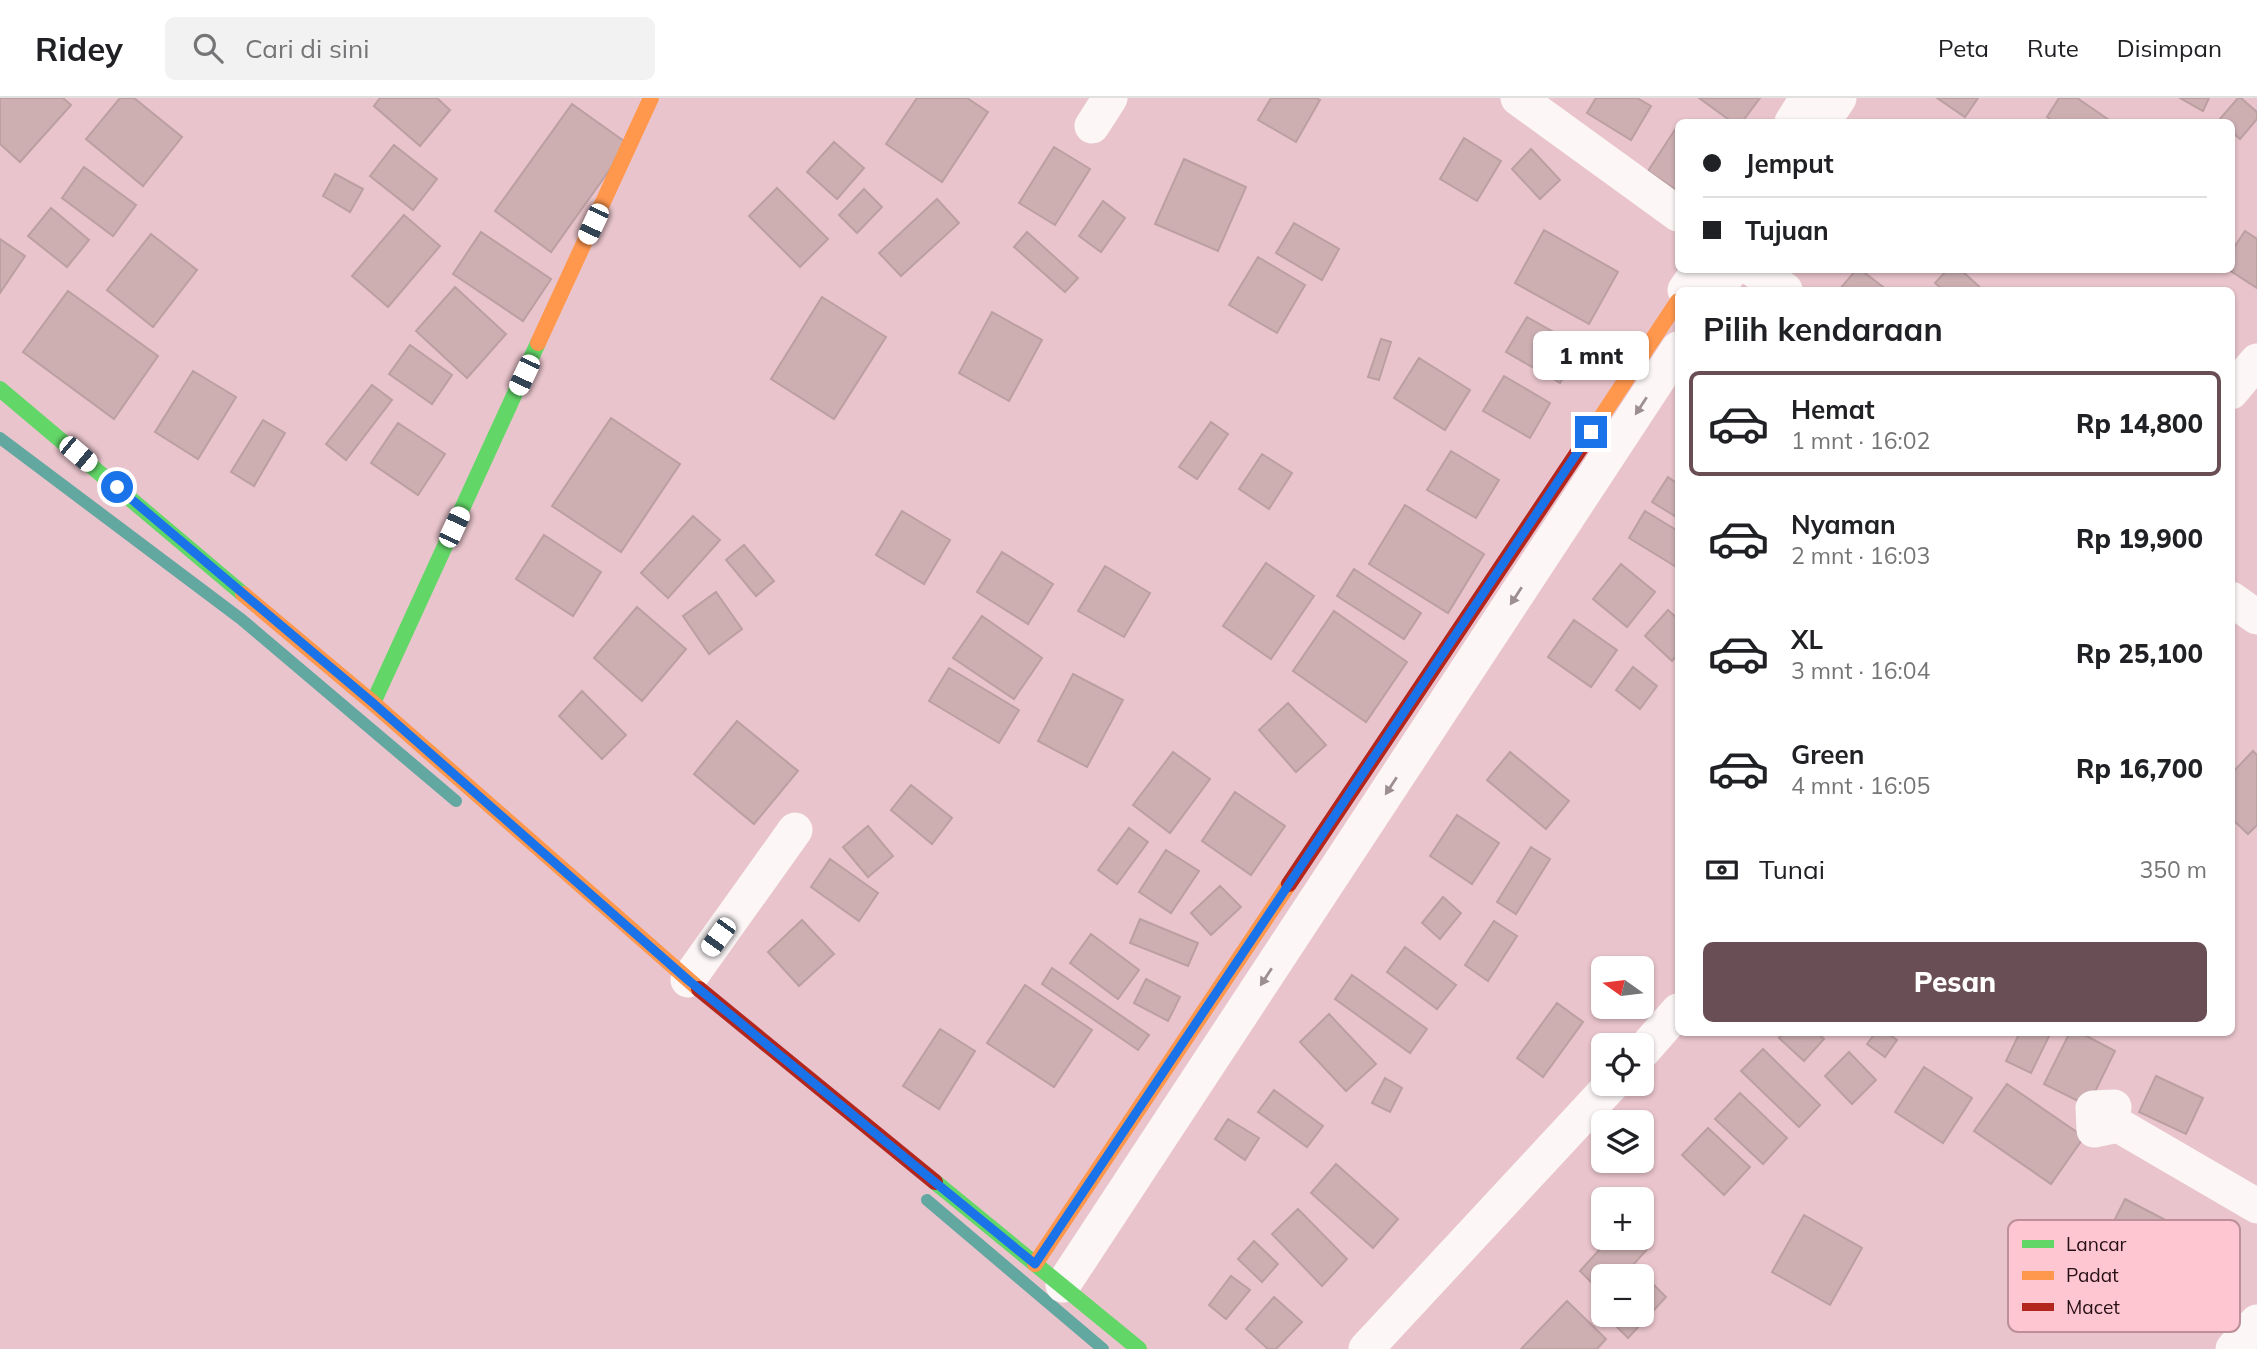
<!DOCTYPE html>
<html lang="id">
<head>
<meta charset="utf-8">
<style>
  :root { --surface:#fff; --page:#f2f2f2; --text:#202124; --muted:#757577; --line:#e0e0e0; --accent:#6a4e55 }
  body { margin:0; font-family:Mulish,sans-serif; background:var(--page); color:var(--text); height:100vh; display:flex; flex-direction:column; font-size:26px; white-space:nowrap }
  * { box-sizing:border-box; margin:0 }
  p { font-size:23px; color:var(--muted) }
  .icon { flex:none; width:38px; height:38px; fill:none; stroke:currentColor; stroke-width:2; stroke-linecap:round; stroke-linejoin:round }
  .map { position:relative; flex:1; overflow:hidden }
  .details { position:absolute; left:1675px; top:189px; width:560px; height:749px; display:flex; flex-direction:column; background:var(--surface); border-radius:10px; box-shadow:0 2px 5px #0004 }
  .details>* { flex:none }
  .guide { position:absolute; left:1675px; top:21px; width:560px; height:154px; border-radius:10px; box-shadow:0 2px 5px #0004; display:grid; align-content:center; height:154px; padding:0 28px; background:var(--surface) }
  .needle { width:46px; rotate:284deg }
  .controls { position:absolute; left:1591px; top:858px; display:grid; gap:14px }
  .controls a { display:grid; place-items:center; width:63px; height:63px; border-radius:10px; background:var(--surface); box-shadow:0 2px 5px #0004; font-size:35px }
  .end { position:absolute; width:32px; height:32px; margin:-16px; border:9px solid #1a73e8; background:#fff; box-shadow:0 0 0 4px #fff }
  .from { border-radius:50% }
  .bubble { position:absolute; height:49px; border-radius:10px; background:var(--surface); box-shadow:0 2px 5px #0004; font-size:23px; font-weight:800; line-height:49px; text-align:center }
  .car { position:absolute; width:21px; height:42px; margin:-21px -10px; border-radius:9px; box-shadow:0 0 5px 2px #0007; background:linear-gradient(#fff 24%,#345 0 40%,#fff 0 76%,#345 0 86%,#fff 0) }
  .guide b { display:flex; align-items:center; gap:24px; height:66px; font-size:26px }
  .guide b+b { border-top:2px solid var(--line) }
  .guide i { width:18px; height:18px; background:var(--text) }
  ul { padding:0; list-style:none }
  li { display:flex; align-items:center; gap:21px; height:105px; margin:0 14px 10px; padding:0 14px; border:4px solid transparent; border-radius:10px }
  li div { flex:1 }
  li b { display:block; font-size:26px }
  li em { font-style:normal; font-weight:800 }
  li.current { border-color:var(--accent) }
  li>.icon { width:63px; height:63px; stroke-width:1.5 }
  h2 { padding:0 28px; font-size:32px; line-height:84px }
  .pay { display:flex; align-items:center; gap:18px; height:77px; padding:0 28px; font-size:26px }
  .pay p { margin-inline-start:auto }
  .primary-button { display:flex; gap:14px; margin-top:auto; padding:14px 28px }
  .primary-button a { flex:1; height:80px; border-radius:10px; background:var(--accent); color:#fff; font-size:28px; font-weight:800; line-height:80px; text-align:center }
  header { display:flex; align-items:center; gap:42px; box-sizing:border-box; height:98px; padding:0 35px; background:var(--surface); border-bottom:2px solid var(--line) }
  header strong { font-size:33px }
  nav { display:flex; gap:38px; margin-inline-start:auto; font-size:24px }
  .search { width:490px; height:63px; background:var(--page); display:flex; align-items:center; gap:18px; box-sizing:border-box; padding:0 24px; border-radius:10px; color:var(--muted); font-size:26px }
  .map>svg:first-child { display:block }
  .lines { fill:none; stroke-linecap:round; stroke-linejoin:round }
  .stream { stroke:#63a7a1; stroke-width:12 }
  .building { fill:#cdafb2; stroke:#bb9fa1; stroke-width:2 }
  .street { stroke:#fcf6f7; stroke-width:35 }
  .fast { stroke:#63d668; stroke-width:16 }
  .slow { stroke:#ff974d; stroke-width:16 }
  .jam { stroke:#b3261e; stroke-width:16 }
  .oneway { fill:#9c8e91 }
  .route { stroke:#1a73e8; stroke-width:9 }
  .key { fill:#fdc6d1; stroke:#bc8f99; stroke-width:2 }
  .key-label { font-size:19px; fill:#260f15 }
</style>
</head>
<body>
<header>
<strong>Ridey</strong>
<div class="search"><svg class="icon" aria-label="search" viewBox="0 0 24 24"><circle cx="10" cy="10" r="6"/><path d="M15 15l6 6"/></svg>Cari di sini</div>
<nav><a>Peta</a><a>Rute</a><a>Disimpan</a></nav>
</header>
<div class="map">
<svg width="2257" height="1251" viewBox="0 0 2257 1251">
  <rect width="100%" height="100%" fill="#e9c4cc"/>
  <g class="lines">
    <path class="stream" d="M0 340 241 521 456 703
      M927 1102 1103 1251"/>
  </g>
  <path class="building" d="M0 0H63L71 7 20 64 0 46Z
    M120 0H134L182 39 143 88 86 41Z
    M380 0H437L450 12 420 48 374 8Z
    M917 0H967L988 14 942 84 886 46Z
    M1271 0H1316L1320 2 1296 44 1258 22Z
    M1596 0H1637L1651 8 1631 42 1587 15Z
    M1699 0H1760L1742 24H1732Z
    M1937 0H1978L1965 19Z
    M2059 0H2077L2112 24H2055L2047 19Z
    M2180 0H2209L2203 13Z
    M2238 0H2241L2257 14V21L2240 41 2231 33V24L2219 22Z
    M572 6 628 46 551 154 495 113Z
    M1678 27V93L1648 73Z
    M1464 40 1501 63 1477 103 1440 81Z
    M834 44 864 70 837 101 807 74Z
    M394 47 437 81 413 112 370 78Z
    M1054 49 1090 71 1055 127 1019 105Z
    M1531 51 1560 82 1540 101 1512 71Z
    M1184 61 1246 89 1218 153 1155 126Z
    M84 69 136 107 113 138 62 100Z
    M335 76 363 91 350 114 323 98Z
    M777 90 828 141 800 169 749 118Z
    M864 91 882 109 857 135 839 117Z
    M937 101 959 125 901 178 879 155Z
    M1103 103 1125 120 1101 154 1079 138Z
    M51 110 89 142 67 169 28 138Z
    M404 117 440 148 388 209 352 178Z
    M1294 125 1339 151 1322 182 1276 155Z
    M1544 132 1618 174 1589 226 1515 185Z
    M2245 133 2257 141V190L2229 172H2231V154Z
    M481 134 551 181 523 223 453 176Z
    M1027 134 1078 180 1065 194 1014 149Z
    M151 136 197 172 153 229 107 192Z
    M0 141 25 158 0 195Z
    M1258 159 1305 187 1277 235 1229 207Z
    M1856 172H1861L1887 192H1839Z
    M1947 172H1961L1983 192H1943L1935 185Z
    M455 189 506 236 467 280 416 233Z
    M68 193 158 258 114 321 23 254Z
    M822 199 886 239 834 321 771 281Z
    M992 214 1042 242 1009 303 959 275Z
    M1527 219 1580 249 1560 285 1506 254Z
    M1381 241 1391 244 1379 282 1368 279Z
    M410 247 452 277 432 306 389 276Z
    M1419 260 1470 292 1445 332 1394 300Z
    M193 273 236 299 198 361 155 334Z
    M1504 278 1550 305 1530 340 1483 313Z
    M372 287 392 302 346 362 326 346Z
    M611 320 680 366 621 454 552 408Z
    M263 322 285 335 254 388 231 374Z
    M1211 324 1228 336 1197 381 1179 369Z
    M398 325 445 356 418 397 371 365Z
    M1451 353 1499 382 1476 420 1427 392Z
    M1262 356 1292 375 1269 411 1239 391Z
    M1668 379 1678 386V420L1652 404Z
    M1405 407 1484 456 1448 515 1369 466Z
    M902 413 950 442 924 486 876 457Z
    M1645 413 1678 433V470L1629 440Z
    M693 418 720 442 668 500 641 475Z
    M544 437 601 474 573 518 516 481Z
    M744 447 774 483 756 498 726 462Z
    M1002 454 1053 486 1028 526 977 494Z
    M1266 465 1314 498 1271 561 1223 528Z
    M1621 466 1655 494 1627 529 1593 501Z
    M1105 468 1150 495 1124 539 1078 513Z
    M1354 471 1421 515 1404 541 1337 498Z
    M716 494 742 531 709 556 683 518Z
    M637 509 686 551 642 603 594 560Z
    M1668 512 1678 521V556L1672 563 1645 538Z
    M1334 513 1407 564 1366 624 1293 573Z
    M982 518 1042 560 1014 601 953 560Z
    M1574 522 1617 552 1591 589 1548 559Z
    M1633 569 1657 588 1640 611 1616 592Z
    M949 570 1019 612 999 645 929 603Z
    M1073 576 1123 602 1087 669 1038 643Z
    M582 593 626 637 602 661 559 618Z
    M1288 605 1326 647 1296 674 1259 632Z
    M737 623 798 673 754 726 694 676Z
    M2253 653 2257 657V727L2248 736 2231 720V676Z
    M1173 654 1210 681 1170 735 1133 707Z
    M1510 654 1569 703 1546 731 1487 682Z
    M911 687 952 720 932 746 891 712Z
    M1235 694 1285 728 1251 777 1202 743Z
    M1457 717 1499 745 1472 786 1430 758Z
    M868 728 893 758 868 779 843 749Z
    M1129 730 1148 744 1117 786 1098 772Z
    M1531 749 1550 761 1516 816 1497 804Z
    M1166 752 1199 773 1171 815 1139 794Z
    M830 761 878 795 859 823 811 789Z
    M1220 788 1241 809 1211 837 1191 815Z
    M1443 799 1461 815 1440 841 1422 825Z
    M1140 821 1198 845 1188 868 1130 845Z
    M802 822 834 856 799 888 768 854Z
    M1494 823 1517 838 1488 883 1465 867Z
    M1091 836 1139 872 1118 901 1070 865Z
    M1405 849 1456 887 1437 911 1387 874Z
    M1052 870 1149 937 1138 952 1042 886Z
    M1352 877 1427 931 1410 955 1335 901Z
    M1146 881 1180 899 1168 923 1134 905Z
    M1025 887 1092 932 1054 989 987 945Z
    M1557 905 1583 924 1543 979 1517 960Z
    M1329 916 1376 966 1346 993 1300 944Z
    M940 931 975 953 939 1011 903 988Z
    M1785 934H1817L1824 941 1804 963 1779 940Z
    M1876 934H1886L1897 942 1885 959 1867 946Z
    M2020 934H2051L2031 975 2006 963Z
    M2070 934H2079L2115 953 2088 1008 2044 986Z
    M1763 951 1820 1007 1799 1029 1741 973Z
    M1849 954 1876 982 1852 1006 1825 978Z
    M1924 969 1972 1000 1943 1045 1895 1014Z
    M2156 978 2203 1000 2186 1036 2139 1014Z
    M1385 980 1402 990 1390 1014 1372 1005Z
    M2007 986 2084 1039 2051 1086 1974 1033Z
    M1274 992 1323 1028 1307 1049 1258 1014Z
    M1740 995 1787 1040 1763 1066 1715 1021Z
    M1228 1021 1259 1040 1245 1062 1215 1041Z
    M1708 1030 1750 1069 1724 1097 1682 1057Z
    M1336 1066 1398 1121 1373 1150 1311 1095Z
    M2125 1101 2177 1128 2145 1192 2093 1165Z
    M1298 1111 1347 1161 1322 1188 1272 1136Z
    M1804 1117 1862 1150 1830 1207 1772 1174Z
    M1642 1138 1651 1147 1623 1178H1603V1196L1580 1173 1611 1139Z
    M1254 1143 1278 1166 1262 1184 1238 1161Z
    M1231 1178 1250 1192 1226 1221 1209 1207Z
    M1654 1187 1666 1199 1628 1240 1615 1227 1626 1216H1642V1200Z
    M1274 1199 1302 1224 1276 1251H1268L1246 1231Z
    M1567 1203 1606 1241 1597 1251H1521Z"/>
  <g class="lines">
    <path class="street" d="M1518 0 1678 116
      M1792 24 1807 0
      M1823 24 1839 0
      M1092 28 1110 0
      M1754 172 1785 192
      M1685 192 1699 172
      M1717 192 1731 172
      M2231 294 2257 263
      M2231 501 2257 519
      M688 882 795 732
      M1642 954 1678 913
      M2114 1009 2093 1010 2094 1032 2118 1027 2257 1108
      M1063 1187 1678 251
      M1366 1251 1613 985
      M2233 1251 2257 1224"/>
    <path class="fast" d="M0 291 243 496
      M373 605 538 245
      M935 1084 1139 1251"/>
    <path class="slow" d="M538 245 651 0
      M1588 339 1678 203
      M243 496 373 605 699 891
      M1035 1166 1289 786"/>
    <path class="jam" d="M1289 786 1588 339
      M699 891 935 1084"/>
  </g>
  <defs><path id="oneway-solid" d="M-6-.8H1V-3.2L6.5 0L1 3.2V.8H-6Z" transform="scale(1.75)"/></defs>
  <g class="oneway">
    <use href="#oneway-solid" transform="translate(1641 308) rotate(123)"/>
    <use href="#oneway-solid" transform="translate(1516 498) rotate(123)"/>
    <use href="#oneway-solid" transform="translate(1391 688) rotate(123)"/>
    <use href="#oneway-solid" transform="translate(1266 879) rotate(123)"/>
  </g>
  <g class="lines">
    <path class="route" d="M117 389 373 605 688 882 1035 1166 1591 334"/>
  </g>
  <rect x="2008" y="1122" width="232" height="112" rx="10" class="key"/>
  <rect x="2022" y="1142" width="32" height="8" fill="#63d668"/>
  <rect x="2022" y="1173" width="32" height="9" fill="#ff974d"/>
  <rect x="2022" y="1205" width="32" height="8" fill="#b3261e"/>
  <g class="key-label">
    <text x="2066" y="1153">Lancar</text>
    <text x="2066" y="1184">Padat</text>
    <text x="2066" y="1216">Macet</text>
  </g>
</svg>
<div class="controls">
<a><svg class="needle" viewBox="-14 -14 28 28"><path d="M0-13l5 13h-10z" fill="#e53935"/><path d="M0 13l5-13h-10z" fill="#757577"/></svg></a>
<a><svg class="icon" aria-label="locate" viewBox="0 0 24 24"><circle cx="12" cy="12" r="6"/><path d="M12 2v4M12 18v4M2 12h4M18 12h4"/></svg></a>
<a><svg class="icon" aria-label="layers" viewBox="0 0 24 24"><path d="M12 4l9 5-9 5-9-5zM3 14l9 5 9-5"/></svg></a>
<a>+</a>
<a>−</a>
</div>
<i class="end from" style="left:117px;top:389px"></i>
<i class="end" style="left:1591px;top:334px"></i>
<div class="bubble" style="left:1533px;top:233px;width:116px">1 mnt</div>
<i class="car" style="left:593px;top:126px;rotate:205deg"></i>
<i class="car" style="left:524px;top:277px;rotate:205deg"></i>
<i class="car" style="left:78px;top:356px;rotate:130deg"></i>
<i class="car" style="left:454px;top:429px;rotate:25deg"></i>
<i class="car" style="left:718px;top:839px;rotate:216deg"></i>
<div class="guide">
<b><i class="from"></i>Jemput</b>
<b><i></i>Tujuan</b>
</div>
<section class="details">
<h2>Pilih kendaraan</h2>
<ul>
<li class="current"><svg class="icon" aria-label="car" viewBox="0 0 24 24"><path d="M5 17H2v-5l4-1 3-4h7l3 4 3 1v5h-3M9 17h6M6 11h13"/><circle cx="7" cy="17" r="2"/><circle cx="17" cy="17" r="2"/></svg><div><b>Hemat</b><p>1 mnt · 16:02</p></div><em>Rp 14,800</em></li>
<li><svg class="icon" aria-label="car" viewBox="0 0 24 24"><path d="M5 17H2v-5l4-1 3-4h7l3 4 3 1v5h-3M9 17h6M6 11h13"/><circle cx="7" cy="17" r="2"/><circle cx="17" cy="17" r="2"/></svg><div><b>Nyaman</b><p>2 mnt · 16:03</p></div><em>Rp 19,900</em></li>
<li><svg class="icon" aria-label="car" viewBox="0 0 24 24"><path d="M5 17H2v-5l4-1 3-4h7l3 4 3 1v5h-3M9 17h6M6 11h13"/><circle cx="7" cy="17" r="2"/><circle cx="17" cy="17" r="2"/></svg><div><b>XL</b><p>3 mnt · 16:04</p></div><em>Rp 25,100</em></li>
<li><svg class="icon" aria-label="car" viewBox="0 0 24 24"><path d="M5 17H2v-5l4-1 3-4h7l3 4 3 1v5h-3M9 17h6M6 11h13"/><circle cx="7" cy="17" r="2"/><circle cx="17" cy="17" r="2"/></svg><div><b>Green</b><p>4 mnt · 16:05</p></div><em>Rp 16,700</em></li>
</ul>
<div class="pay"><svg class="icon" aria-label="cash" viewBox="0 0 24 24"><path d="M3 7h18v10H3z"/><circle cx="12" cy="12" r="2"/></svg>Tunai<p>350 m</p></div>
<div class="primary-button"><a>Pesan</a></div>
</section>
</div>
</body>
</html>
